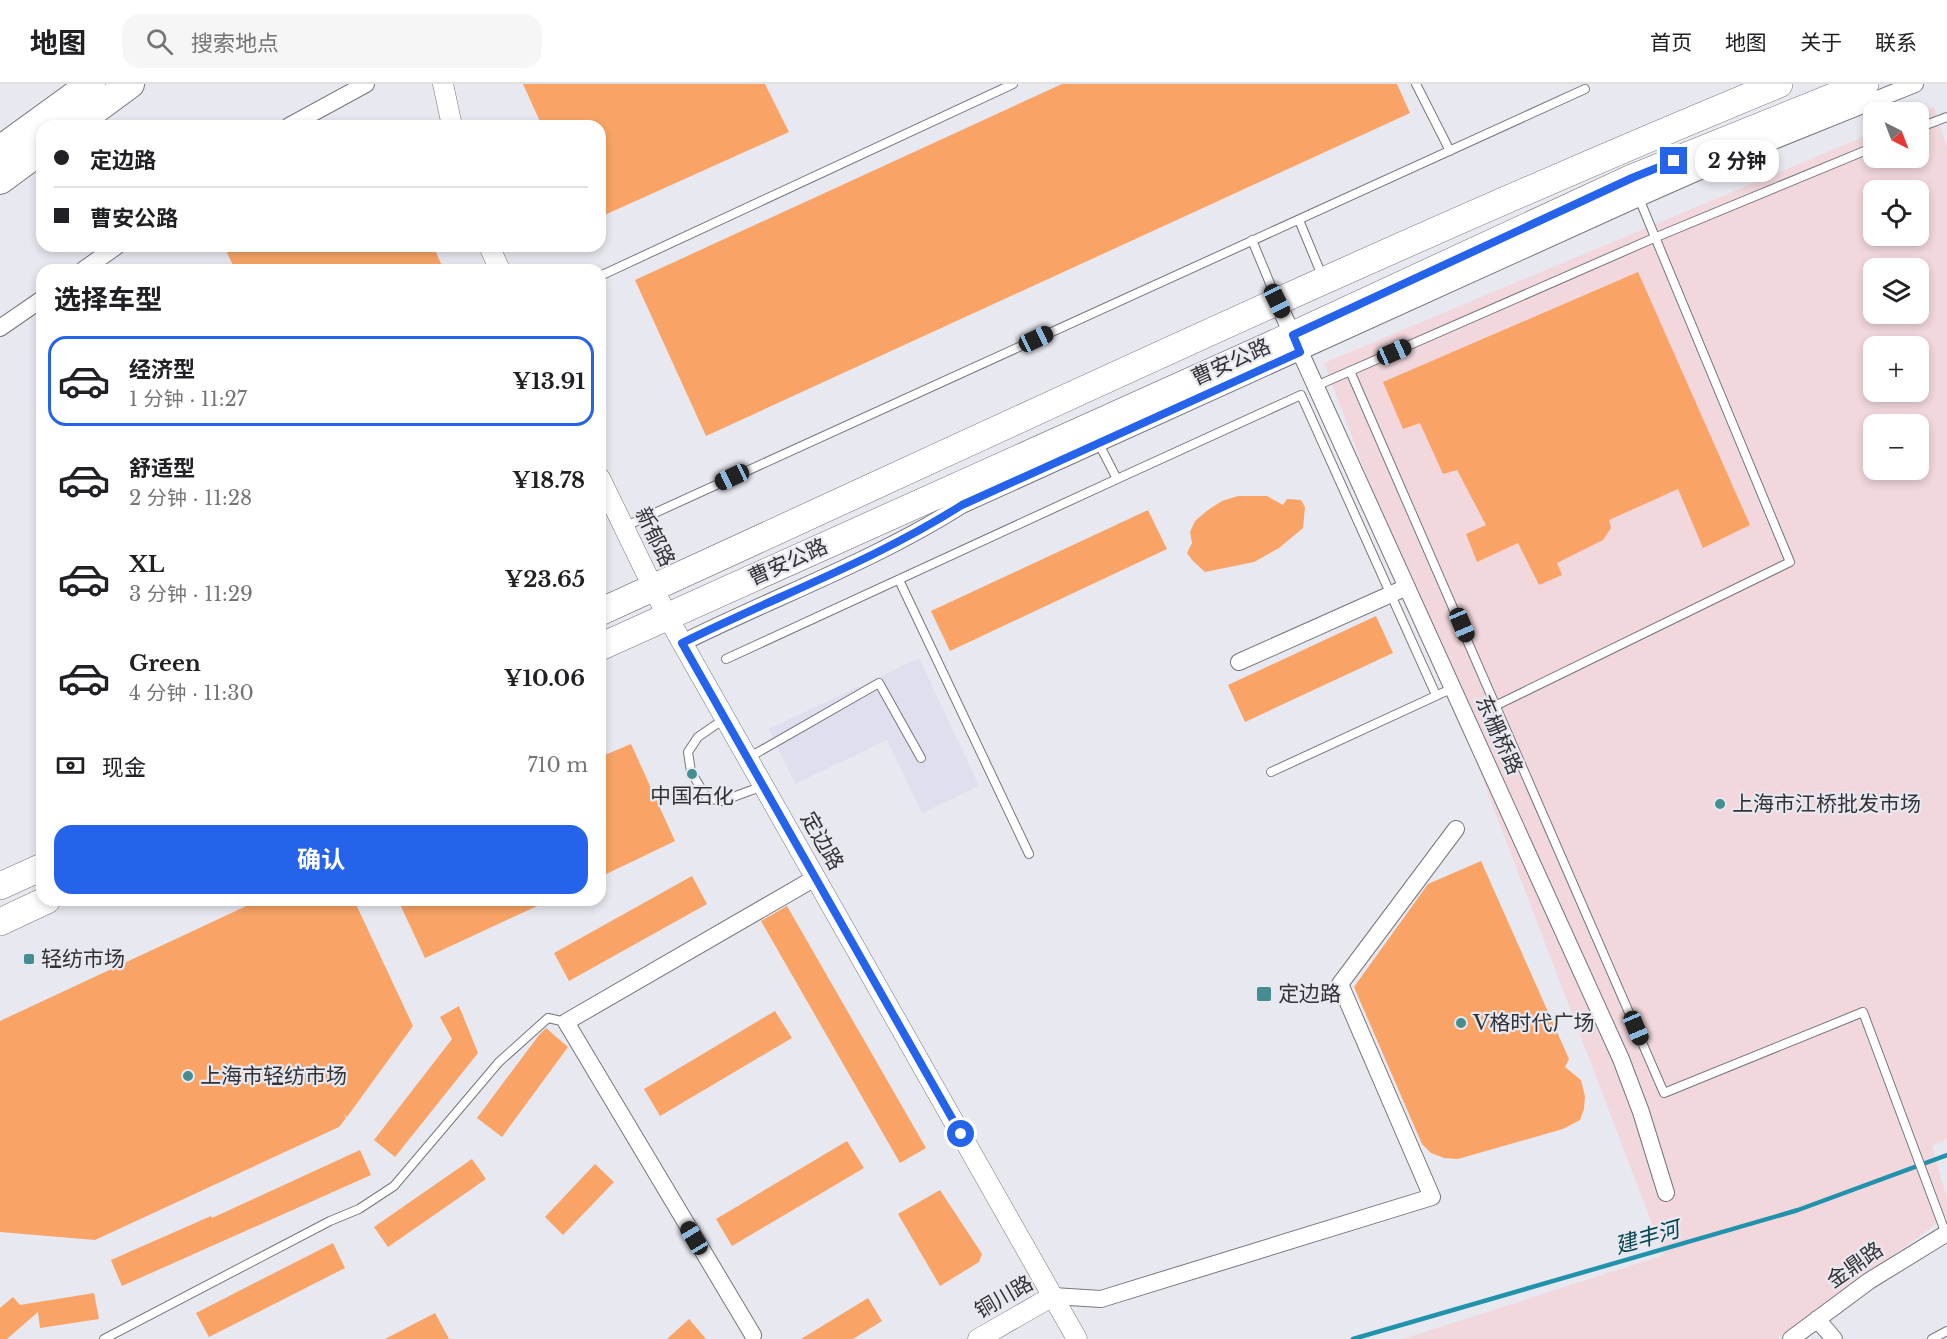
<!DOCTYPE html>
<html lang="zh">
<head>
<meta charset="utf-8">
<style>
  :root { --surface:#fff; --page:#f6f6f6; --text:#202124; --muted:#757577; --line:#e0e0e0; --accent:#2563eb }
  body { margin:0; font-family:"Libre Baskerville","Noto Sans SC",serif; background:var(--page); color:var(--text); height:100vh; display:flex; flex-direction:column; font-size:22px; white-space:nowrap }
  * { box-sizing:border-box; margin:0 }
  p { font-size:20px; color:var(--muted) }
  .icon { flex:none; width:33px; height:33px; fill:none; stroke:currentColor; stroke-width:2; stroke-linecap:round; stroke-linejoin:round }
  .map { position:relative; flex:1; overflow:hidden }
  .side { position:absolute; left:36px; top:180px; width:570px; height:642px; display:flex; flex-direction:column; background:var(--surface); border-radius:18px; box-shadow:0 3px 9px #0003 }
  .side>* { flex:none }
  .banner { position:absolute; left:36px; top:36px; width:570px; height:132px; border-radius:18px; box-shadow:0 3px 9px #0003; display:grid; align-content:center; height:132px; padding:0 18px; background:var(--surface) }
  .needle { width:39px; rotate:138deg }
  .tools { position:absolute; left:1863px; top:18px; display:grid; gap:12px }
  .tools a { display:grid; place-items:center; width:66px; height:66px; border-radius:12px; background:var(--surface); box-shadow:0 3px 9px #0003; font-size:30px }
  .end { position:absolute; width:27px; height:27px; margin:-14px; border:8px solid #2563eb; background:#fff; box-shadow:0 0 0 3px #fff }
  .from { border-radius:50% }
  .bubble { position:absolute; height:42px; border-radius:18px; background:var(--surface); box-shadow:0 3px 9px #0003; font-size:20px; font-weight:700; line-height:42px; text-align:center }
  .car { position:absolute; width:18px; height:36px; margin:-18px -9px; border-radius:8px; box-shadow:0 0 4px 2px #0007; background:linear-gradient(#222 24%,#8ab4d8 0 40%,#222 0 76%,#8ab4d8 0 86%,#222 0) }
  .banner b { display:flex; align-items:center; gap:21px; height:57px; font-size:22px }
  .banner b+b { border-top:2px solid var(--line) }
  .banner i { width:15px; height:15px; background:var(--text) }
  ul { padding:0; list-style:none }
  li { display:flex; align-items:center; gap:18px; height:90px; margin:0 12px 9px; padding:0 6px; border:3px solid transparent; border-radius:18px }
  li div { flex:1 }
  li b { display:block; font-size:22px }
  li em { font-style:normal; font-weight:700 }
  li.current { border-color:var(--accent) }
  li>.icon { width:54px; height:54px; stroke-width:1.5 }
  h2 { padding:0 18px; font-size:27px; line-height:72px }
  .pay { display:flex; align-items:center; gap:15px; height:66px; padding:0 18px; font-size:22px }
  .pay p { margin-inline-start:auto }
  .button { display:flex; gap:12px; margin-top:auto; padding:12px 18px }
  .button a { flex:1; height:69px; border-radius:18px; background:var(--accent); color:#fff; font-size:24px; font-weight:700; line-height:69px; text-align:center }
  header { display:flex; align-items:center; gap:36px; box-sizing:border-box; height:84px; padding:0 30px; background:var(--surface); border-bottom:2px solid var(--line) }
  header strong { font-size:28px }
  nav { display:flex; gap:33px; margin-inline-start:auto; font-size:21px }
  .search { width:420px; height:54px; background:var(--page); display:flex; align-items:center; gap:15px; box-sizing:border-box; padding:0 21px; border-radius:18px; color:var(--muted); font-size:22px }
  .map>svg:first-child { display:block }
  .commercial { fill:#f2d7dc; fill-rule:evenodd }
  .built { fill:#dfdfef }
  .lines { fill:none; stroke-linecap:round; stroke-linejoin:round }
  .stream { stroke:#2092ab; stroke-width:4.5 }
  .building { fill:#f9a466 }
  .service-casing { stroke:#76767e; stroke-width:10 }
  .minor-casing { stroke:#76767e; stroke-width:18 }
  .tertiary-casing { stroke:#76767e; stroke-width:21 }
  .trunk-casing { stroke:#76767e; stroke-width:28 }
  .motorway-casing { stroke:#76767e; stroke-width:30 }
  .service { stroke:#fff; stroke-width:8 }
  .minor { stroke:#fff; stroke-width:16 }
  .tertiary { stroke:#fff; stroke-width:20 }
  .trunk { stroke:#fff; stroke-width:27 }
  .motorway { stroke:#fff; stroke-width:28 }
  .route { stroke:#2563eb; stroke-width:8 }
  .poi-dot { fill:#458d90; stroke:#e8e8f0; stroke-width:2 }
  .labels { text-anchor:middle; stroke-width:4.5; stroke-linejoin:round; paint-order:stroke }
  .street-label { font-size:21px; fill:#333336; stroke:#e8e8f0 }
  .poi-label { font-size:21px; fill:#333336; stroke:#e8e8f0; text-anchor:start }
  .water-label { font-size:22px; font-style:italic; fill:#044553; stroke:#e8e8f0 }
</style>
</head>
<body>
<header>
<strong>地图</strong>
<div class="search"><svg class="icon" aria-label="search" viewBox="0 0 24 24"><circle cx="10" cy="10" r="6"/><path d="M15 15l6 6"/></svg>搜索地点</div>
<nav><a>首页</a><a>地图</a><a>关于</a><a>联系</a></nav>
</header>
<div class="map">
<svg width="1947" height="1255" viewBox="0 0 1947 1255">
  <rect width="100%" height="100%" fill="#e8e8f0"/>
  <path class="commercial" d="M1934 23 1947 64V1055L1932 1062 1947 1115V1132L1777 1255H1403L1664 1171 1324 279 1873 49 1874 74H1918L1919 30ZM1874 106H1918V152H1874ZM1874 184H1918V230H1874ZM1874 262H1918V308H1874ZM1874 340H1918V386H1874Z"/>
  <path class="built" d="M919 574 979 702 922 729 887 656 795 700 769 645Z"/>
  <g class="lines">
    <path class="stream" d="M1353 1255 1798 1126 1947 1071"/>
  </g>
  <path class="building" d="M523 0H765L789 48 600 133V42H542Z
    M1062 0H1397L1410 29 706 352 635 196Z
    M224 162H433L444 186H235Z
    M1638 188 1750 441 1703 464 1678 405 1609 436 1611 444 1603 456 1557 479 1562 491 1539 501 1518 459 1477 478 1466 450 1486 441 1457 386 1443 390 1420 339 1403 345 1383 298Z
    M1238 412H1267L1283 421 1287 415 1301 416 1305 423 1303 444 1279 464 1254 478 1205 488 1192 476 1187 469 1192 459 1190 448 1195 437 1208 426 1222 417Z
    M1148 426 1167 465 950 567 931 527Z
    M1376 532 1393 569 1245 638 1228 601Z
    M631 660 675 757 600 793V673Z
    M1481 777 1569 975 1565 983 1581 996 1585 1012 1584 1025 1580 1036 1563 1045 1458 1075 1444 1074 1431 1069 1422 1060 1354 903 1428 800Z
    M692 792 707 820 569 897 554 869Z
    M259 816H354L413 942 347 1033 344 1030 346 1034 339 1043 95 1156 0 1148V937Z
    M398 816H550L425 874Z
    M787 822 926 1064 900 1079 761 837Z
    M459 922 478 969 395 1073 374 1056 452 955 440 933Z
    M775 927 792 954 660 1032 644 1005Z
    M546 944 568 963 502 1053 477 1034 539 951Z
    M847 1057 864 1084 732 1162 716 1135Z
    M360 1066 371 1091 122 1202 111 1176 211 1132 212 1134Z
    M472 1075 486 1095 388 1163 374 1143Z
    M595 1080 614 1098 563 1151 545 1133Z
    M940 1106 982 1170 979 1178 940 1202 898 1130Z
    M333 1159 345 1184 209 1253 196 1229Z
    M94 1209 99 1235 40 1244 38 1228 7 1255H0V1224L13 1213 20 1221Z
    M868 1214 882 1237 853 1255H801Z
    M435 1229 449 1255H385Z
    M689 1235 706 1255H667Z"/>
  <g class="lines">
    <defs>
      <path id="service" d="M1416 0 1450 67
        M1918 44 1947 33
        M1299 136 1323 194
        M1252 156 1276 214
        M600 192 1013 0
        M1350 287 1664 1009 1863 928 1946 1150
        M1316 302 1654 154 1874 63
        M1098 358 1117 395 1301 311 1436 611
        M624 443 1585 5
        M899 496 1029 770
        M726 575 1117 395
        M1497 621 1790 478 1638 112
        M724 635 698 653 688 668 691 688 707 714 722 717 763 702
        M748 674 879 599 921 674
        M1271 688 1453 604
        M104 1255 330 1137 359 1125 394 1102 499 978 548 934 566 938
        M1932 1255 1947 1247"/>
      <path id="minor" d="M289 42 366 0
        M83 186 117 162
        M1277 217 1621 975 1641 1028 1666 1109
        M0 244 42 215
        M682 559C776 512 874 477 962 421L1639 114 1714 81 1915 0
        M1239 578 1407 503
        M1053 1212 1101 1215 1432 1113 1340 900 1456 745
        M1817 1235 1834 1255
        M753 1251 566 938 815 794
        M1791 1255 1869 1197 1947 1149"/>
      <path id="tertiary" d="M443 0 452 42
        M489 162 500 186
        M600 394 667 532 1077 1255
        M978 1255 1053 1212"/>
      <path id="trunk" d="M600 528C992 349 1381 164 1779 0
        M600 563 1293 251 1632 94 1865 0
        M0 802 42 783
        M0 838 47 816"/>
      <path id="motorway" d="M73 42 130 0
        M0 66 91 0
        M0 96 42 65"/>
    </defs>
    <use href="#service" class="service-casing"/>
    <use href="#minor" class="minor-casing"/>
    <use href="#tertiary" class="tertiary-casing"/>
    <use href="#trunk" class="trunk-casing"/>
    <use href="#motorway" class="motorway-casing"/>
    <use href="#service" class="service"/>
    <use href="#minor" class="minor"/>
    <use href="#tertiary" class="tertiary"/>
    <use href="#trunk" class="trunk"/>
    <use href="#motorway" class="motorway"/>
  </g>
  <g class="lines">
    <path class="route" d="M961 1050 682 559C776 512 874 477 962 421L1300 268 1293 251 1632 94 1674 77"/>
  </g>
  <g class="poi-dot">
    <circle cx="692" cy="690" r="6"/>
    <circle cx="1720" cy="720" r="6"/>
    <rect x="23" y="869" width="12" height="12" rx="3"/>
    <rect x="1256" y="902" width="16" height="16" rx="3"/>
    <circle cx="1461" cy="939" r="6"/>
    <circle cx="188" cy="992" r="6"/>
  </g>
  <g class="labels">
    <g class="street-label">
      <text transform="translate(1231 278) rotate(-24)" y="7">曹安公路</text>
      <text transform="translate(655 453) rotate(64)" y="7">新郁路</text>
      <text transform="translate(788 478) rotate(-24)" y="7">曹安公路</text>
      <text transform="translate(1499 651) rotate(66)" y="7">东栅桥路</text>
      <text transform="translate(822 757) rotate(60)" y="7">定边路</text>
      <text transform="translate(1855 1181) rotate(-35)" y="7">金鼎路</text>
      <text transform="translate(1004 1213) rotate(-30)" y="7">铜川路</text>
    </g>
    <g class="poi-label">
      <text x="692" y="719" text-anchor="middle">中国石化</text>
      <text x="1732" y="727">上海市江桥批发市场</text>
      <text x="41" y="882">轻纺市场</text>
      <text x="1278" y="917">定边路</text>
      <text x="1473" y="946">V格时代广场</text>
      <text x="200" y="999">上海市轻纺市场</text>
    </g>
    <g class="water-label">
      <text transform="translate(1647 1153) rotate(-16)" y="8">建丰河</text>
    </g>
  </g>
</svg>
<div class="tools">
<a><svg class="needle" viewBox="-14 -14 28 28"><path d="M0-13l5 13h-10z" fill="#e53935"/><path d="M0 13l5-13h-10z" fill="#757577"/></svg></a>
<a><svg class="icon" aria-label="locate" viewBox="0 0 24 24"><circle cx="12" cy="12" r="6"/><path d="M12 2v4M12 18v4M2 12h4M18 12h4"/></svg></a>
<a><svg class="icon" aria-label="layers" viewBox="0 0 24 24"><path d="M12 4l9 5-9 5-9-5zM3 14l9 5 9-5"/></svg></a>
<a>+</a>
<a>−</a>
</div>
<i class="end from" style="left:961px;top:1050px"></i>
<i class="end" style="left:1674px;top:77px"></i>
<div class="bubble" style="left:1695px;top:56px;width:84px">2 分钟</div>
<i class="car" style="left:1277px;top:217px;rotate:154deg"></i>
<i class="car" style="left:1036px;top:255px;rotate:65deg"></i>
<i class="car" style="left:1394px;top:268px;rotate:66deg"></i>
<i class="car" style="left:732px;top:393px;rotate:245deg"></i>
<i class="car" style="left:1462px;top:541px;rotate:157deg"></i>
<i class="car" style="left:1636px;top:944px;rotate:157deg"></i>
<i class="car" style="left:694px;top:1154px;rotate:329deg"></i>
<div class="banner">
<b><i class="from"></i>定边路</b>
<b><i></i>曹安公路</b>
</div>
<section class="side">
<h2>选择车型</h2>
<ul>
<li class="current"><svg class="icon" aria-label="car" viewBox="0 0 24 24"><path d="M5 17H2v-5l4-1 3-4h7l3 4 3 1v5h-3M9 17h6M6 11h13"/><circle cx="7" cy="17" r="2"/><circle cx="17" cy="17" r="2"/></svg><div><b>经济型</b><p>1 分钟 · 11:27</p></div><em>¥13.91</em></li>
<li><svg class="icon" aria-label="car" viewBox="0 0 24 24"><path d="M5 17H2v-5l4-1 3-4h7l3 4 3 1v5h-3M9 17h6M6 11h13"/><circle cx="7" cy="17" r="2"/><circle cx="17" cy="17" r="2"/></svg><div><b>舒适型</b><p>2 分钟 · 11:28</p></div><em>¥18.78</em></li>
<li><svg class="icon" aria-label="car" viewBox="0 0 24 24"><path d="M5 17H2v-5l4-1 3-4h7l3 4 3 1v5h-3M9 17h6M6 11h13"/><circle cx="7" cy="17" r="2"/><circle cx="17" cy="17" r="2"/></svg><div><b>XL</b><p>3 分钟 · 11:29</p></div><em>¥23.65</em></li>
<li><svg class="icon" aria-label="car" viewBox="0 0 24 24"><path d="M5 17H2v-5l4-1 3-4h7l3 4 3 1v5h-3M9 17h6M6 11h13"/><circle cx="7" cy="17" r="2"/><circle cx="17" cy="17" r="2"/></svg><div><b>Green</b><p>4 分钟 · 11:30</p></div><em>¥10.06</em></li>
</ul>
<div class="pay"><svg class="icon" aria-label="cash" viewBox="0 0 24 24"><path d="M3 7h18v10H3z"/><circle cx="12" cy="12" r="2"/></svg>现金<p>710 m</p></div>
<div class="button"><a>确认</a></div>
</section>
</div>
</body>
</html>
